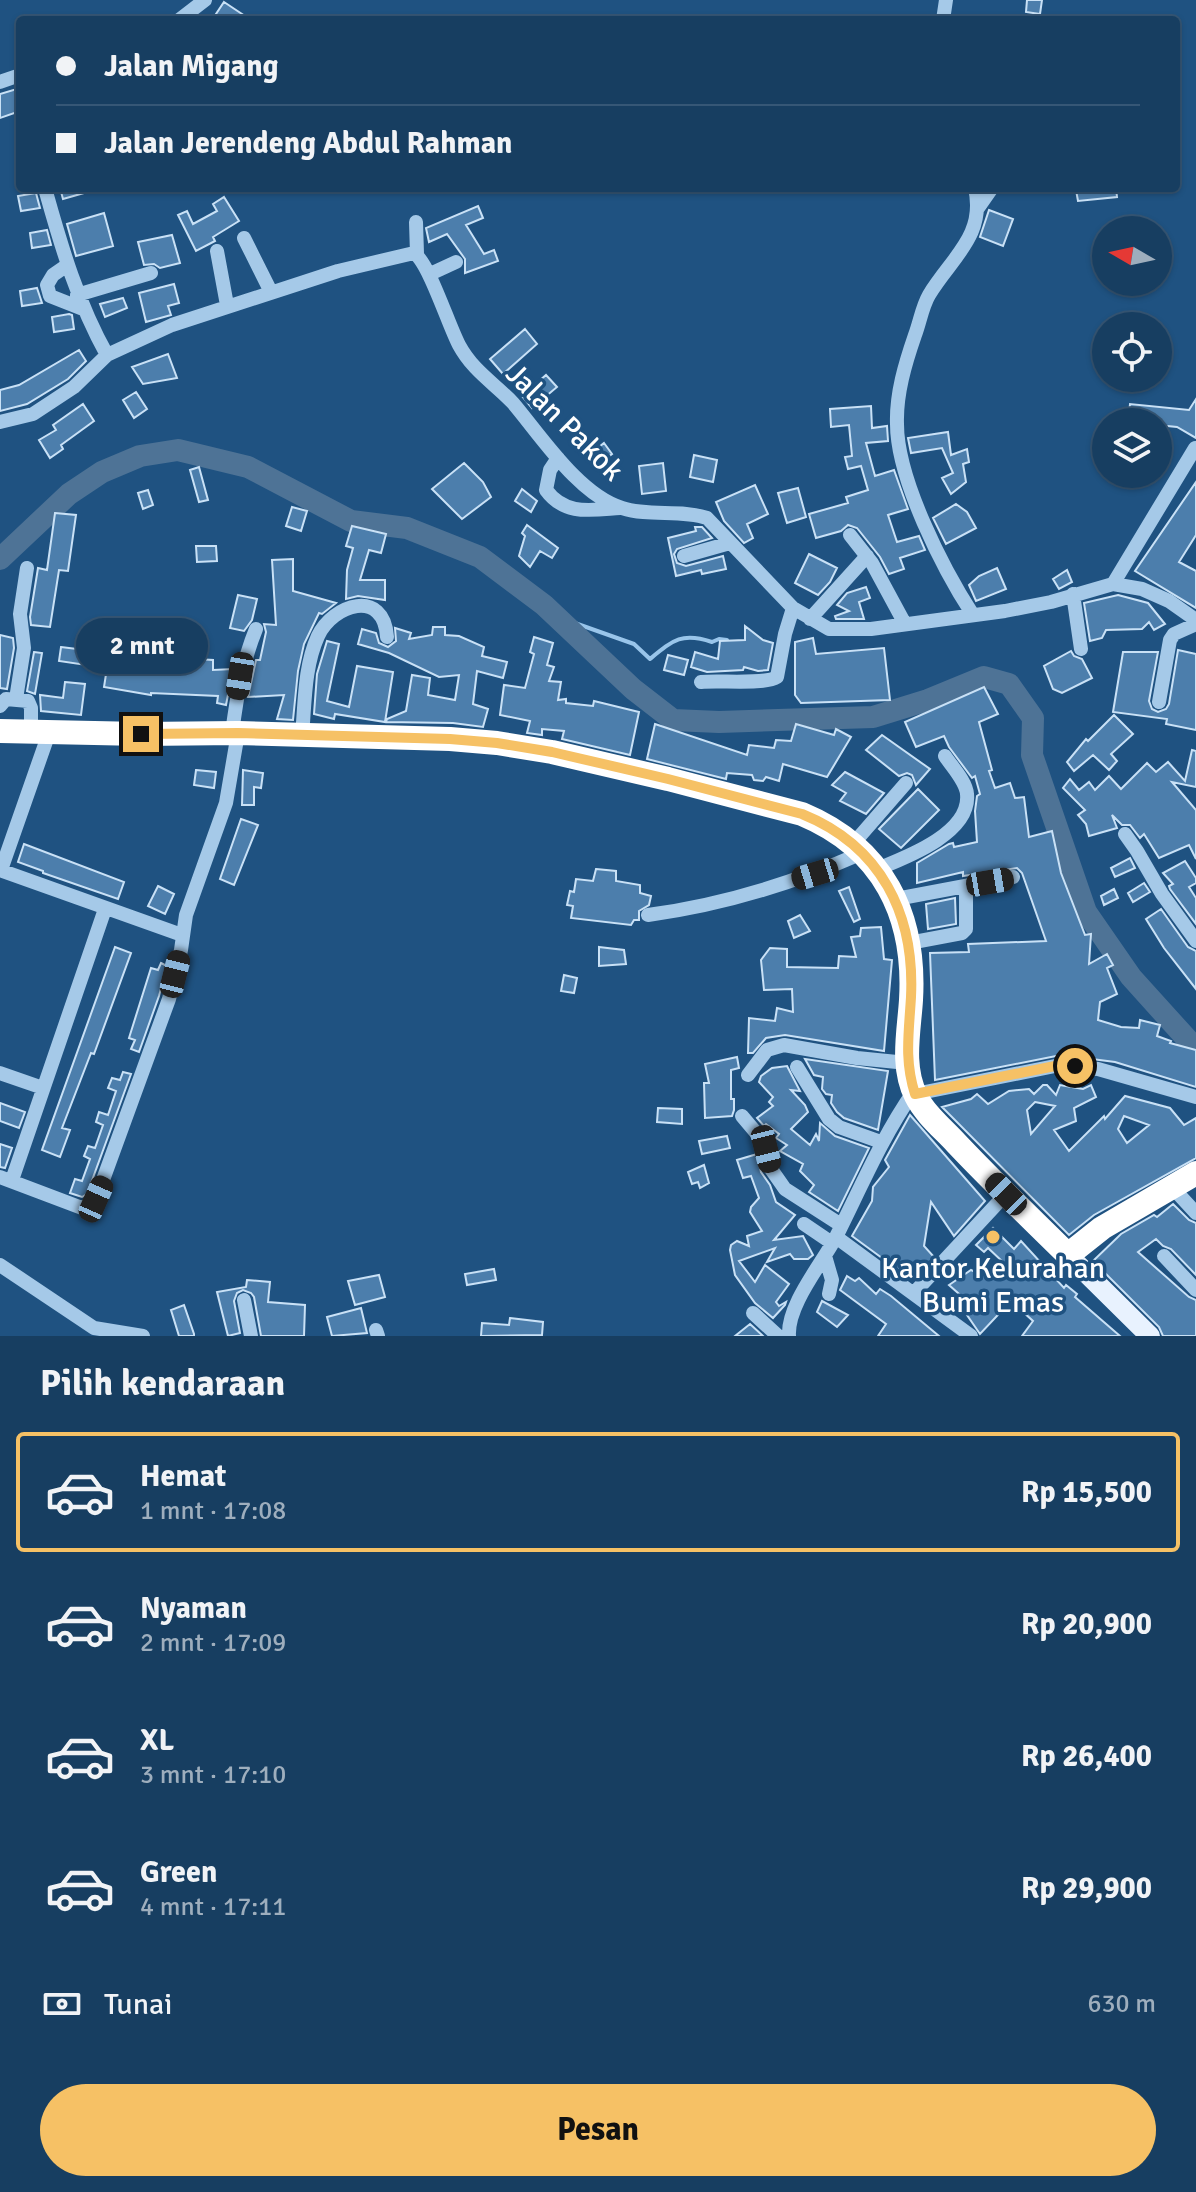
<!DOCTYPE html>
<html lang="id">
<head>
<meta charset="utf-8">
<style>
  :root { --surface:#173e61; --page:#24496a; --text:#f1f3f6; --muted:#9eaebd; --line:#365776; --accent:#f6c165 }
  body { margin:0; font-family:Signika,sans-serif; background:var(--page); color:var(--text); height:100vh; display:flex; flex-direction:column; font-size:30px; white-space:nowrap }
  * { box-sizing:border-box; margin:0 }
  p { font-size:26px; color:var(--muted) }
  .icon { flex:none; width:44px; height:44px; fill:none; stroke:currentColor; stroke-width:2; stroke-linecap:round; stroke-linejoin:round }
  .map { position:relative; height:1336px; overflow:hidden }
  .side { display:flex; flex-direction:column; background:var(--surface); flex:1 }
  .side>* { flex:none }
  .hud { position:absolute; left:16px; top:16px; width:1164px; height:176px; border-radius:8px; box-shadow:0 2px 6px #0004,0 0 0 2px var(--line); display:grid; align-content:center; height:176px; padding:0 40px; background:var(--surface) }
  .needle { width:52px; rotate:279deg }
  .controls { position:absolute; left:1092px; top:216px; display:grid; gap:16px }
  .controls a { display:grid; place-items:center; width:80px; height:80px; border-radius:50%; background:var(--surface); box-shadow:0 2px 6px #0004,0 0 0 2px var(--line); font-size:40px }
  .end { position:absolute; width:36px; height:36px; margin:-18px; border:10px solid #f6c165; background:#111; box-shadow:0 0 0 4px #111 }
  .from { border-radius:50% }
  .bubble { position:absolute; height:56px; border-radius:28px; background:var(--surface); box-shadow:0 2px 6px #0004,0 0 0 2px var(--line); font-size:26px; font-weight:700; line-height:56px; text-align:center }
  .car { position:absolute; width:24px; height:48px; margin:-24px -12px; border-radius:10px; box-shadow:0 0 6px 2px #0007; background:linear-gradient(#222 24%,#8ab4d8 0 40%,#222 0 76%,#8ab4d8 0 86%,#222 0) }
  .hud b { display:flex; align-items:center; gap:28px; height:76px; font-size:30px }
  .hud b+b { border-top:2px solid var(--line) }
  .hud i { width:20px; height:20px; background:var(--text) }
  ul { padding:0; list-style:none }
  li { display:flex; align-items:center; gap:24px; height:120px; margin:0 16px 12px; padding:0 24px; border:4px solid transparent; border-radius:8px }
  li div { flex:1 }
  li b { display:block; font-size:30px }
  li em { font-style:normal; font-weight:700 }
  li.on { border-color:var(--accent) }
  li>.icon { width:72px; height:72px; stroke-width:1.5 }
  h2 { padding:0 40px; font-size:36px; line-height:96px }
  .pay { display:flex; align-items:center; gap:20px; height:88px; padding:0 40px; font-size:30px }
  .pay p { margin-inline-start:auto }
  .action { display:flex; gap:16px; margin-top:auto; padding:16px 40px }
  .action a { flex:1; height:92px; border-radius:48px; background:var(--accent); color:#111; font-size:32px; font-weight:700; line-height:92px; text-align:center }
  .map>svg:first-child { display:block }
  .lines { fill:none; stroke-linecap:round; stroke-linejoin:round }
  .stream { stroke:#99c5ea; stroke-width:4 }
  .river { stroke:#4e7396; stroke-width:22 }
  .building { fill:#4c7eac; stroke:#c9e1f6; stroke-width:2; fill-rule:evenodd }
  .minor { stroke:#a5c9e8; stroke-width:14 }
  .major { stroke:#e8f2fe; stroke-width:20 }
  .highway { stroke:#fff; stroke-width:24 }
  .route { stroke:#f6c165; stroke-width:10 }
  .poi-dot { fill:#f6c165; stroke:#1f5281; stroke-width:3 }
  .labels { text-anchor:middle; stroke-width:7; stroke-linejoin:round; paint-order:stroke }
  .street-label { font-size:30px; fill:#fff; stroke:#1f5281 }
  .poi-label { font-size:30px; fill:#fff; stroke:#1f5281 }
</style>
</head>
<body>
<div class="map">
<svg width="1196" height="1336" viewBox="0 0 1196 1336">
  <rect width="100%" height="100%" fill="#1f5281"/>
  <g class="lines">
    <path class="stream" d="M555 616 634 644 650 659C673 640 682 632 712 642L719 639 727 640"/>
    <path class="river" d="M0 559 69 494 102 472 140 456 178 450 248 467 351 521 407 528 480 557 544 605 633 689 673 720 719 722 873 717 928 700 984 677 1009 684 1033 718 1032 755 1086 912 1131 977 1196 1049"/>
  </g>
  <path class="building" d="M1027 0H1042L1040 14 1026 12Z
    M224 2 251 20H212Z
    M20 88V111L0 118V94Z
    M60 188H90L91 191 63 199Z
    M1091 188H1116L1117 197 1078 201 1076 190Z
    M36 193 40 208 21 211 18 196Z
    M224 197 239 221 213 237 215 241 196 251 178 215 187 211 193 224 217 211 213 204Z
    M478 206 483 218 466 225 484 254 494 250 498 261 465 273V259L447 234 429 242 426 228Z
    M989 210 1013 219 1003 246 980 237Z
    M104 213 113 246 76 256 67 224Z
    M47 230 51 245 32 248 30 233Z
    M172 235 180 263 160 268 154 264 144 265 138 242Z
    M174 284 179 303 168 306 171 315 146 322 139 293Z
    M37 288 42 303 22 306 20 291Z
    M123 298 127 308 105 317 100 304Z
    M69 314 72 315 74 329 54 332 52 317Z
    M525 329 537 344 503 374 490 359Z
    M79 350 86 361 68 379 27 404 0 411V390L19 385Z
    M168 354 177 378 143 384 132 367Z
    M546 375 557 387 532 408 522 396Z
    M136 392 147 409 134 418 123 400Z
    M1196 399V438L1177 427 1158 425V422H1128L1130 404 1189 410Z
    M83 404 94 421 61 445 63 449 50 458 39 440 56 430 53 425Z
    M871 406 872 428 887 426 888 441 866 443 875 476 894 470 908 509 888 515 897 542 919 536 925 550 900 558 904 569 889 574 880 557 857 528 848 525 841 531 816 538 809 514 848 503 846 497 868 490 861 466 848 469 845 457 852 456 849 425 831 427 830 409Z
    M948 432 951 455 967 449 969 462 963 464 966 482 951 494 942 478 953 473 942 448 911 453 908 438Z
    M604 443 612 454 596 466 588 456Z
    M694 455 717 460 713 482 690 477Z
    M464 463 483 482 491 497 462 519 432 489Z
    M663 463 666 491 642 494 639 466Z
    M199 467 208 500 199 502 190 470Z
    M1196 482V535L1179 562 1196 571V608L1135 571Z
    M755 485 768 514 747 524 753 538 744 543 724 521 716 502Z
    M798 488 806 517 787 523 778 493Z
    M522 489 537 501 531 512 515 501Z
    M148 490 153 505 143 509 138 493Z
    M956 504 967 512 976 528 946 544 933 518Z
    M292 507 307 511 301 531 286 526Z
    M55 513 76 515 68 571 59 570 50 627 31 625 30 617 38 568 47 570Z
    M527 525 558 548 552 558 540 551 530 567 519 556 525 536 522 533Z
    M352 526 386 534 381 553 369 550 360 580H385V600L358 596 346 599 347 570 353 548 346 546Z
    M695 527H702L712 538 677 549 674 554 677 563 686 566 723 556 726 569 702 574 701 570 676 576 668 538 696 531Z
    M196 546H216L217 561 197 562Z
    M809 554 837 568 830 582 818 595 795 583Z
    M293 559V591L336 603 322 614 319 613 304 644 298 671 293 720 277 719 284 695 248 697 256 660H260L266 632 264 624 276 625 272 560Z
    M997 568 1006 589 976 601 969 585 979 576Z
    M1067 570 1072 582 1059 589 1053 579Z
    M866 587 870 598 859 602 864 619H836L835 616 849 611 837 605 847 593Z
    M238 595 257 599 252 620 244 631 230 628Z
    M1118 595 1148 603 1165 624 1154 630 1149 622 1142 629 1106 630 1102 638 1090 641 1084 603Z
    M745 626 763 640 773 643 768 670 758 671 744 667 743 670 707 672 691 667 695 652 718 659 720 641 745 640Z
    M433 627H445V635L459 636 484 647 482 656 507 662 503 678 477 671 473 704 488 709 483 727 453 723 386 722 387 719 406 711 412 675 430 678 428 695 455 700 459 675 439 677 389 653 358 644 362 629 376 633 379 643 388 647 396 641 395 628 411 633 409 639 432 635Z
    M0 635 13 638 14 648 7 689 0 688Z
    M534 637 553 643 547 665 554 667 549 681 561 682 558 700 566 699V703L593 706 594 701 639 712 630 755 562 739 564 731 542 729V735L527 733 530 721 500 715 504 685 525 688 534 654 530 652Z
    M813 638 816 654 884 648 890 700 801 703 795 695V642Z
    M327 641 339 644 327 701 349 707 357 666 393 672 385 722 335 714 334 719 314 714 317 674Z
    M61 647 109 653 110 651 162 660V657L213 660V670L233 669 226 705 217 703 218 696 151 693V695L104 687 107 668 59 661Z
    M1178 650 1196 654V730L1166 724 1167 719 1113 712 1123 652H1158L1149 701 1152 709 1158 712 1166 709 1169 704Z
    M1071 651 1074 656 1082 659 1092 678 1062 693 1053 689 1044 666Z
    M34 652 42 653 35 694 27 691Z
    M668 655 688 660 684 675 664 670Z
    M65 682 85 684 81 715 41 711 40 695 63 698Z
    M984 687 998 714 979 722 992 770 989 771 995 788 1010 783 1015 798 1024 797 1029 837 1052 831 1061 873 1085 935 1091 934 1089 964 1107 954 1113 965 1107 968 1117 994 1100 1002 1098 1020 1121 1027 1139 1028 1140 1020 1160 1025 1157 1036 1171 1041 1170 1043 1196 1050V1087L1115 1062 1061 1055 935 1080 930 953 969 952 968 944 1046 941 1022 873 1017 868 963 876V872L917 883V863L949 844 953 843 954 847 977 842 975 811 977 796 980 794 975 776 972 778 949 747 944 736 916 747 905 722Z
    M1114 715 1133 734 1111 754 1117 761 1109 770 1093 755 1074 771 1067 762 1086 739 1088 741Z
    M655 724 747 755 749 745 774 748 776 740 791 741 796 724 834 735 836 729 851 737 827 777 783 764 779 781 766 777 763 781 754 780 752 775 727 773 726 779 647 759Z
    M882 735 930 769 916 785 912 775 907 773 899 776 866 750Z
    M1192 750 1196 751V787L1172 782 1196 810V859L1189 845 1159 858 1144 834 1140 838 1130 825H1122L1112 815 1117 828 1089 836 1086 824 1078 815 1085 810 1063 788 1070 779 1079 790 1089 782 1095 790 1109 776 1121 789 1147 763 1156 772 1168 762 1185 781Z
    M196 770 216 772 214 788 194 785Z
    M243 770 263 773 261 788 254 787V805H242Z
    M845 772 884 793 866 814 840 801 846 793 832 785Z
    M918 789 939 810 901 848 879 829Z
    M241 819 258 825 234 885 220 879Z
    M24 844 124 882 118 899 43 873V871L18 862Z
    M1130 858 1135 868 1115 877 1111 868Z
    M1185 861 1196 878V883L1189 887 1196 898V924L1170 889 1169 886 1173 884 1163 873Z
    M596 869 616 871V881L640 885V893L651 896 649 905 639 911V920H634L631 925 571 918 573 906 567 905 570 891 574 892 576 879 593 881Z
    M1144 883 1150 892 1133 902 1128 893Z
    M158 886 174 894 165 914 148 906Z
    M849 887 860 919 854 922 839 891Z
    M1114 889 1118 898 1104 905 1101 896Z
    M955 898 956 924 928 929 926 904Z
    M1161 909 1188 947 1196 951V989L1164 948 1146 919Z
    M800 915 810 931 794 938 788 921Z
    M881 927 884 959 892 960 884 1051 785 1035 766 1038 753 1053H748L749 1018 775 1021 777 1008 793 1012 792 989 764 990 761 960 770 948 787 949V967L838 968 839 956 856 957 851 937 860 936 861 928Z
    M115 947 131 953 94 1054 91 1053 62 1128 70 1130 60 1157 42 1150Z
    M599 947 624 950 626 964 599 966Z
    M161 963 167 966 159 996 139 1052 131 1049 135 1040 129 1038 151 968 158 970Z
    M564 975 577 978 574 993 561 991Z
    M737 1057 739 1068 731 1070V1099H734V1110L732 1116 705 1118 704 1083H709L705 1064Z
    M805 1059 888 1071 878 1130 844 1118 837 1112 831 1103 832 1095 826 1094 822 1089 823 1077 814 1075Z
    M787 1066 800 1091 791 1090 805 1105 808 1112 791 1129 810 1145 816 1134 819 1141 820 1123 835 1136 869 1148 838 1211 809 1192 814 1185 800 1171 803 1164 780 1151 787 1145 776 1138 779 1134 766 1124 764 1126 757 1118 773 1106 769 1102 773 1097 759 1082 761 1076 772 1068Z
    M123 1072 131 1074 87 1194 82 1197 70 1193 75 1179 82 1181 90 1159 84 1156 88 1146 95 1148 103 1125 96 1122 99 1112 108 1115 116 1091 108 1088 112 1078 120 1080Z
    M1043 1085H1047L1056 1095 1060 1085 1083 1089 1091 1085 1096 1097 1074 1108 1076 1121 1054 1130 1069 1151 1104 1116 1105 1119 1125 1096 1170 1108 1184 1125 1196 1118V1158L1094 1215 1069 1235 942 1107 971 1099 977 1094 988 1104 1009 1091 1029 1089 1034 1094ZM1035 1102 1055 1106 1031 1134 1027 1110ZM1124 1116 1149 1125 1127 1143 1118 1129Z
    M0 1103 25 1112 19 1128 0 1121Z
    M658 1108 682 1109V1124L657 1122Z
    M910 1115 985 1201 954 1236 931 1202 924 1246 934 1257 919 1273 906 1261 897 1269 852 1236 872 1201 873 1187 889 1167 885 1160Z
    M727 1136 730 1148 702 1154 699 1141Z
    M0 1144 12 1148 5 1168 0 1167Z
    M757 1154 761 1172 770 1185 776 1202 795 1215 774 1240 803 1236 813 1255 808 1259H794L790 1254 767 1262 775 1248 739 1261 755 1282 765 1265 789 1284 776 1302 779 1306 786 1302 785 1305 773 1318 755 1303 735 1275 730 1250 731 1245 737 1241 749 1246 747 1236 762 1231 750 1212 751 1207 759 1198 751 1176 743 1178 737 1160Z
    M704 1165 709 1183 700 1188 698 1182 692 1184 688 1172Z
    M1173 1204 1189 1220 1196 1223V1275L1171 1249 1163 1246 1156 1239 1138 1252 1189 1297 1196 1300V1336H1163L1159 1327 1093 1261 1121 1234 1154 1215 1157 1217Z
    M993 1228 1014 1249 1021 1241 1064 1288 1066 1285 1077 1294 1075 1297 1120 1336H1022L1033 1321 1011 1301 980 1334 967 1315 974 1307 949 1285 971 1270 988 1278 1003 1262 988 1248 984 1252 976 1245Z
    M494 1269 496 1280 467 1285 465 1274Z
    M379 1275 385 1297 355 1305 348 1281Z
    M847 1276 855 1281 859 1278 876 1294 880 1289 891 1296 939 1336H878L886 1324 840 1290Z
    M247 1280 270 1282 268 1302 305 1305 304 1336H261L254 1297 251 1293 243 1290 237 1293 234 1301 240 1333 228 1336 217 1292 246 1287Z
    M822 1301 848 1315 837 1327 817 1312Z
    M184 1305 194 1334V1336H179L171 1310Z
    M361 1308 367 1333 332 1336 327 1317Z
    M510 1318 543 1322 542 1335 481 1336 482 1323 509 1325Z
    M750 1324 763 1336H735Z"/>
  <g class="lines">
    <path class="minor" d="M179 20 205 0
      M943 20 946 0
      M0 82 20 75
      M46 192C62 249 78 303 107 355
      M978 208 992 188
      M416 222 417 254
      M244 238 271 292
      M217 251 227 305
      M66 266 53 275 47 285 50 296 83 309
      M430 274 456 262
      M77 295 151 273
      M0 422 33 414 74 387 107 355 172 325 338 271 414 253C429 263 448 324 459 345 473 371 494 383 513 403 541 436 579 495 622 508 650 517 680 509 707 518L793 608 829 629H871L1005 611 1051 602 1113 584 1142 589 1169 601 1196 620
      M558 458 550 470 546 490C565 516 591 510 620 508
      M850 535 872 563 905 624
      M684 556 730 543
      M1113 584 1195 448
      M1073 594 1081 649
      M973 615C943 569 897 479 897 424 896 394 905 364 915 335 920 322 922 307 929 295 951 258 986 236 975 188
      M810 619 867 556
      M701 682C719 680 765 685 777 677L785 634 793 608
      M16 699 24 648 20 614 27 568
      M1159 702 1170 640 1174 634 1196 624
      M0 706 6 699 28 701 31 708V732
      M232 733C237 696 242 663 256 629
      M302 736C305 703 304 667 318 636 333 604 384 588 387 637
      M1125 834 1137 851 1162 894 1196 941
      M853 844 906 783
      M877 869C907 857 971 833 967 794 966 781 952 767 945 756
      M0 870 182 935
      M1 870 49 733
      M896 899 1013 877
      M648 915C722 905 794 883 862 853
      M909 943 962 933 966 929V886
      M797 1067 829 1119 839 1127 881 1142
      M0 1073 43 1088
      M748 1075 767 1050 784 1045 857 1058 907 1063
      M915 1094 1060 1065 1098 1069 1196 1097
      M742 1116 758 1135 766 1149 771 1169 785 1189 841 1225
      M0 1177 82 1208 91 1205 96 1199 169 999 181 950 186 915 226 803 238 733
      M12 1180 105 909
      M1172 1187 1196 1213
      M804 1224 832 1243
      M836 1237 971 1336
      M825 1256 832 1280 829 1294
      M1164 1256 1196 1290
      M0 1265 94 1328 143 1336
      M914 1293 1006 1194
      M244 1300 251 1336
      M753 1313 778 1336
      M376 1330 378 1336
      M789 1336C787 1305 821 1265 836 1237 861 1187 882 1137 914 1091"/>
    <path class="major" d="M1068 1255 1150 1336"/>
    <path class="highway" d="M0 731 141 734 238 733 450 739 497 743 552 752 668 779 802 814C883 848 916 915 911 1000 909 1032 901 1066 916 1096 925 1114 942 1128 956 1143 992 1181 1030 1218 1068 1255L1102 1228 1196 1173"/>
  </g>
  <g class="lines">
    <path class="route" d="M141 734 238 733 450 739 497 743 552 752 668 779 802 814C881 846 915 914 911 997 909 1032 904 1060 915 1094L1060 1065 1075 1066"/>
  </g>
  <circle class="poi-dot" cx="993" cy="1237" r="8"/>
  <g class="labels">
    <g class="street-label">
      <text transform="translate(565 422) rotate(45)" y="10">Jalan Pakok</text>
    </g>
    <g class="poi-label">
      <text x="993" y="1278">Kantor Kelurahan<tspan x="993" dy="34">Bumi Emas</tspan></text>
    </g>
  </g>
</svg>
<div class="controls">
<a><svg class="needle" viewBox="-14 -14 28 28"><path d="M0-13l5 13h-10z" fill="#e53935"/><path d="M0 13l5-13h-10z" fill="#9eaebd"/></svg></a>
<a><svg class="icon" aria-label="locate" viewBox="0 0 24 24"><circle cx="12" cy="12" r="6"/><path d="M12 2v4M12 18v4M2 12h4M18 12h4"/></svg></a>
<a><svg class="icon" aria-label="layers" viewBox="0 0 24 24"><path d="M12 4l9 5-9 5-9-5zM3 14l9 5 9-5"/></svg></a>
</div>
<i class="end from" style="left:1075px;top:1066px"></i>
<i class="end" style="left:141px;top:734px"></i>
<div class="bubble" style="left:76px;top:618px;width:132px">2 mnt</div>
<i class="car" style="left:240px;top:676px;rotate:189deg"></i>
<i class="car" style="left:815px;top:874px;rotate:253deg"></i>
<i class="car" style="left:990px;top:882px;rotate:80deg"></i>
<i class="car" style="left:175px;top:974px;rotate:14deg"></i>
<i class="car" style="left:766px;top:1149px;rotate:166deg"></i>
<i class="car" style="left:1006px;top:1194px;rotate:316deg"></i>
<i class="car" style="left:96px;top:1199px;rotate:24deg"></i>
<div class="hud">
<b><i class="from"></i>Jalan Migang</b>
<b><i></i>Jalan Jerendeng Abdul Rahman</b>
</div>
</div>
<section class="side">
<h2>Pilih kendaraan</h2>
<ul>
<li class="on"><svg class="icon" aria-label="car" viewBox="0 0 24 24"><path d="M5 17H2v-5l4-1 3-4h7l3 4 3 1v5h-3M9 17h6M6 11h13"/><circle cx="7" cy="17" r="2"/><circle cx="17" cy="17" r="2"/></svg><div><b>Hemat</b><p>1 mnt · 17:08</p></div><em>Rp 15,500</em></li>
<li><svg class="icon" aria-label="car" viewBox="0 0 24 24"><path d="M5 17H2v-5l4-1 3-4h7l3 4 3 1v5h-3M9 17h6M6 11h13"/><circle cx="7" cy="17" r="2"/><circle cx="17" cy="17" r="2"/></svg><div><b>Nyaman</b><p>2 mnt · 17:09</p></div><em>Rp 20,900</em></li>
<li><svg class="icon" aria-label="car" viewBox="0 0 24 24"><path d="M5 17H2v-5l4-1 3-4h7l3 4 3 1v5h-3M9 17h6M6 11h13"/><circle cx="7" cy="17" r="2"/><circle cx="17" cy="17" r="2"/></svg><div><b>XL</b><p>3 mnt · 17:10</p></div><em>Rp 26,400</em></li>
<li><svg class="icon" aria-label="car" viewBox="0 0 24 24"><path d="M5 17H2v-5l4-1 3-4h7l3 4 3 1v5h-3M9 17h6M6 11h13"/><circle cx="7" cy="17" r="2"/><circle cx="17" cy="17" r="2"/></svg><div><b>Green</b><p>4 mnt · 17:11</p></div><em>Rp 29,900</em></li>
</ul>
<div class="pay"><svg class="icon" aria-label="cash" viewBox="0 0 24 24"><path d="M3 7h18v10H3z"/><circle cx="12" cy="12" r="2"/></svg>Tunai<p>630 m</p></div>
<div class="action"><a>Pesan</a></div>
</section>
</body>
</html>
